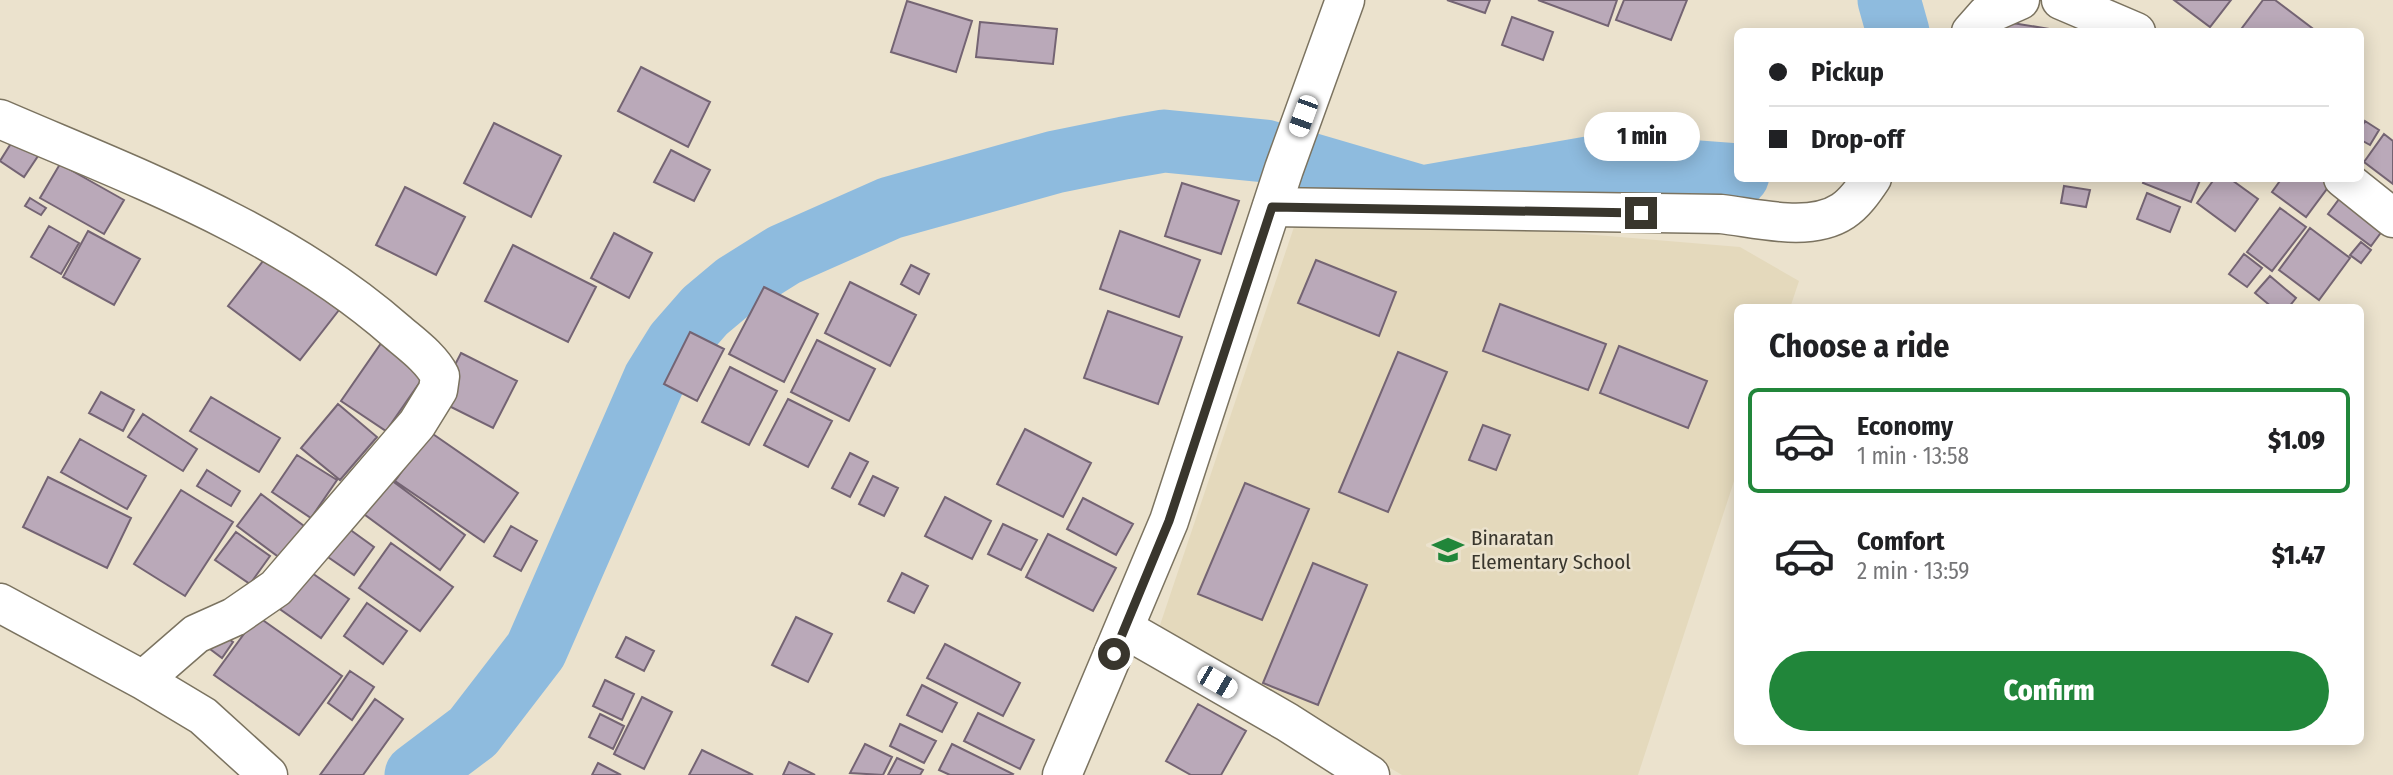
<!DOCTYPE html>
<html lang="en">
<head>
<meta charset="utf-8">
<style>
  :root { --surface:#fff; --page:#f6f6f6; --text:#202124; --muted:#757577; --line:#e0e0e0; --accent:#21863a }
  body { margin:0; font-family:"Fira Sans Condensed",sans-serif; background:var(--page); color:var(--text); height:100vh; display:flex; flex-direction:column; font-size:26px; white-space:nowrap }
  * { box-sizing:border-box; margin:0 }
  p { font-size:23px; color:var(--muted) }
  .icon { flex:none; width:38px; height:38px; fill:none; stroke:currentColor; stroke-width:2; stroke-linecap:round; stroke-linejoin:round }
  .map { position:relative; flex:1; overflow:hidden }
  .side { position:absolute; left:1734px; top:304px; width:630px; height:441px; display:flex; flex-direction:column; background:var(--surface); border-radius:10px; box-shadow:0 4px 18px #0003 }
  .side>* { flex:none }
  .top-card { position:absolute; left:1734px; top:28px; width:630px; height:154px; border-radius:10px; box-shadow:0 4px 18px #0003; display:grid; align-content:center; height:154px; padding:0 35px; background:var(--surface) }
  .end { position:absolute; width:32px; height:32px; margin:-16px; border:9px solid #39362d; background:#fff; box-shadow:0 0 0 4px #fff }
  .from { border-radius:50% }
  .bubble { position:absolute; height:49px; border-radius:24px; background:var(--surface); box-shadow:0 4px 18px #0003; font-size:23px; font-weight:800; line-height:49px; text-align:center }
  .car { position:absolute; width:21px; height:42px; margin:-21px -10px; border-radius:9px; box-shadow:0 0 5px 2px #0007; background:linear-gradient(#fff 24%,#345 0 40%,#fff 0 76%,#345 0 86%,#fff 0) }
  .top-card b { display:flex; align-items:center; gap:24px; height:66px; font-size:26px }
  .top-card b+b { border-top:2px solid var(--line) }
  .top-card i { width:18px; height:18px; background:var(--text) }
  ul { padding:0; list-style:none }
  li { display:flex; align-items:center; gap:21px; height:105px; margin:0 14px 10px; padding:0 21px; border:4px solid transparent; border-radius:10px }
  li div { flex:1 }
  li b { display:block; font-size:26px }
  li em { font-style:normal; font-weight:800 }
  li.active { border-color:var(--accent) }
  li>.icon { width:63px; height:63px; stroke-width:1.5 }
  h2 { padding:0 35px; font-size:32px; line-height:84px }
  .cta { display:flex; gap:14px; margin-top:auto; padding:14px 35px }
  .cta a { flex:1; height:80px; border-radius:42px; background:var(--accent); color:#fff; font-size:28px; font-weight:800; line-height:80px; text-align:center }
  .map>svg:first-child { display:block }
  .built { fill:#e4d9bc }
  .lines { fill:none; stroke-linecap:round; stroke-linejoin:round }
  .river { stroke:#8ebbde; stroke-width:63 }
  .building { fill:#baa9b9; stroke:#746473; stroke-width:2 }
  .street-casing { stroke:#7b7360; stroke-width:41 }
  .secondary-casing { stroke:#7b7360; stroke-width:41 }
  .street { stroke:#fff; stroke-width:38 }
  .secondary { stroke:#fff; stroke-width:38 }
  .route { stroke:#39362d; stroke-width:9 }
  .labels { text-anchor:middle; stroke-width:5; stroke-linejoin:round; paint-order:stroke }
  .poi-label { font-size:21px; fill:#39362d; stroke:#ebe2cd; text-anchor:start }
</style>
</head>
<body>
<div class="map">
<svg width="2393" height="775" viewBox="0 0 2393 775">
  <rect width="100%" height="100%" fill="#ebe2cd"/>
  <path class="built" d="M1357 215 1740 247 1799 281 1790 308H1738V469L1638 775H1402L1158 631 1295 224Z"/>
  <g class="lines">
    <path class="river" d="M1889 0 1898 32
      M416 775 473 732 536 650 654 380 677 343 705 311 736 285 784 255 890 208 1055 162 1124 148 1164 141 1265 151 1422 197 1605 165 1738 175"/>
  </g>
  <path class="building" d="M1447 0H1490L1485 13Z
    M1538 0H1617L1608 26Z
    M1624 0H1687L1671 40 1616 20Z
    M2174 0H2231L2210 27Z
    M2263 0H2275L2316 31 2239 32Z
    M907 1 972 21 956 72 891 52Z
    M1512 17 1553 32 1543 60 1502 45Z
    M980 22 1057 29 1053 64 976 57Z
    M2006 22 2050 29V32H2005Z
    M641 67 710 102 688 147 618 111Z
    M2365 121 2379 130 2370 145 2361 140V128Z
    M494 123 561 156 531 217 464 183Z
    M17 134 42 150 24 177 0 161Z
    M2384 134 2393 141V184L2364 162Z
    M671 150 710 170 694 201 654 182Z
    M60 164 124 200 104 234 40 198Z
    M2145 178H2201L2191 202 2143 183Z
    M2215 178H2229L2258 199 2235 231 2197 203Z
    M2282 178H2335L2306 217 2272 192Z
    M1182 183 1239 201 1221 254 1165 236Z
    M2064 186 2090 190 2086 207 2061 203Z
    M405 187 465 217 436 275 376 245Z
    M2348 187 2391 219 2371 246 2328 214Z
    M2147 193 2180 207 2170 232 2137 219Z
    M30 198 46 208 41 215 25 206Z
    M2280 208 2306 227 2272 271 2247 252Z
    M49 226 79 243 61 274 31 257Z
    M2310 228 2350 258 2319 300 2279 270Z
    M88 231 140 259 114 305 63 277Z
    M1120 231 1200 260 1179 317 1100 289Z
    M614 233 652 253 629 298 591 278Z
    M2361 242 2371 250 2361 263 2350 255Z
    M513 245 596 287 568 342 485 301Z
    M2244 254 2262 268 2247 287 2229 274Z
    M267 256 339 310 300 360 228 306Z
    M1316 260 1396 292 1379 336 1298 303Z
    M911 265 929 274 919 294 901 284Z
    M2270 276 2296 298 2288 308H2273L2255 293Z
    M850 282 916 315 890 366 825 333Z
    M764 287 818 314 784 382 729 354Z
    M1500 304 1606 344 1588 390 1483 351Z
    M1108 311 1182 337 1158 404 1084 378Z
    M690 332 724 349 697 401 664 384Z
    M384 339 429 369 386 431 341 401Z
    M817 340 875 369 849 421 791 392Z
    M1619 346 1707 381 1688 428 1600 393Z
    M1398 352 1447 372 1388 512 1339 492Z
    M461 353 517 381 493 428 437 400Z
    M730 367 777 391 749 445 702 422Z
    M101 392 134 410 123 431 89 413Z
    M211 397 280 438 259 472 190 431Z
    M788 399 832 421 808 467 764 445Z
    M338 404 377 437 340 480 301 448Z
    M143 414 197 449 183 471 128 437Z
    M1483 425 1510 435 1496 470 1469 460Z
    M1025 429 1091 463 1063 517 997 484Z
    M430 432 518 493 484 542 395 481Z
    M80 439 146 476 127 509 61 472Z
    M850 453 868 462 850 497 832 488Z
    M297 455 337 480 311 518 272 492Z
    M207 470 240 491 231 506 197 486Z
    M383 474 465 535 440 570 357 509Z
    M873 476 898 488 884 516 859 504Z
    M48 477 131 518 107 568 23 527Z
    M1245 483 1309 509 1262 620 1198 594Z
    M181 490 233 522 185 596 134 564Z
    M261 494 304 526 280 558 237 526Z
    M945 497 991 521 972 559 925 536Z
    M1083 498 1133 524 1116 555 1067 529Z
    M1003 524 1037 540 1021 570 988 554Z
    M345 526 374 547 354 575 325 555Z
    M511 526 537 541 521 571 494 556Z
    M236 532 270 556 250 584 215 560Z
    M1048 534 1116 568 1093 611 1026 577Z
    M391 543 453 587 420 631 359 588Z
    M1313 563 1367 585 1318 705 1263 683Z
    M302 566 349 599 321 638 274 605Z
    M902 573 928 586 914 613 888 601Z
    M367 603 407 631 383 664 344 636Z
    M257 616 342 676 299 735 214 675Z
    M796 617 832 634 808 682 772 665Z
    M212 628 233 642 222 658 202 643Z
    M626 637 654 651 644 671 616 657Z
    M945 644 1020 683 1003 716 927 678Z
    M350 671 374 687 352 720 328 703Z
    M605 680 634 694 622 720 593 706Z
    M922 685 957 703 942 732 907 715Z
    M642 697 672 712 644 769 614 754Z
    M375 699 403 719 363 775H320Z
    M1198 704 1246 731 1221 775H1191L1166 761Z
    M978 713 1034 740 1020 769 964 741Z
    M600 714 624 726 613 749 589 737Z
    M900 724 936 741 924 763 890 746Z
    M865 744 892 757 883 775 850 773Z
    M952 744 1013 774 1012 775H950L939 770Z
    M702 750 753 775H689Z
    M897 758 923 770 920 775H888Z
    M789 762 815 775H783Z
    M598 763 621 775H592Z"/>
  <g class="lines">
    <defs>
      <path id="street" d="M2061 0 2136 32
        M1971 32 1986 15 2020 0
        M0 119C137 178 282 231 396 331 411 344 431 358 440 376L438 390 417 424 276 588 234 617 196 634 143 680
        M2343 178 2393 218
        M1272 207 1721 214C1757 218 1810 233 1843 211 1855 203 1864 190 1872 178
        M0 603 143 680 203 716 268 775
        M1125 629 1287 722 1370 775"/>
      <path id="secondary" d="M1062 775 1169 521 1284 169 1345 0"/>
    </defs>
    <use href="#street" class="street-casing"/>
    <use href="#secondary" class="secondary-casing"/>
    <use href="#street" class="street"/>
    <use href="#secondary" class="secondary"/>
  </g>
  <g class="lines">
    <path class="route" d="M1114 654 1169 521 1272 207 1641 213"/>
  </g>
  <defs>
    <symbol id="school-bare" viewBox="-9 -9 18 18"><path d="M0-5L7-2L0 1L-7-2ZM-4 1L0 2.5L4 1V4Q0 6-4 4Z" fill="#21863a" stroke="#ebe2cd" stroke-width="2.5" paint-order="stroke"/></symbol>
  </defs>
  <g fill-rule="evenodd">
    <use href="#school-bare" x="1426" y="528" width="44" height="44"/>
  </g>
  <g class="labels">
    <g class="poi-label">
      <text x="1471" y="545">Binaratan<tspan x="1471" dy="24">Elementary School</tspan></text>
    </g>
  </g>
</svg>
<i class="end from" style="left:1114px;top:654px"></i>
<i class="end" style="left:1641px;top:213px"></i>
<div class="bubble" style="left:1584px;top:112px;width:116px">1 min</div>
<i class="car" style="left:1303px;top:116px;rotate:200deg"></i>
<i class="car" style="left:1217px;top:682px;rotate:120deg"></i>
<div class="top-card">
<b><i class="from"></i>Pickup</b>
<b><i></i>Drop-off</b>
</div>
<section class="side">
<h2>Choose a ride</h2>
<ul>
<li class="active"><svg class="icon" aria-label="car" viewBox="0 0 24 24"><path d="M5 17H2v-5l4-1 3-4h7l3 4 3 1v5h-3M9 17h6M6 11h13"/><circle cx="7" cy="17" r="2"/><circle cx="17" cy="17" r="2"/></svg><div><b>Economy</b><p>1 min · 13:58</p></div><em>$1.09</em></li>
<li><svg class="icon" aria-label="car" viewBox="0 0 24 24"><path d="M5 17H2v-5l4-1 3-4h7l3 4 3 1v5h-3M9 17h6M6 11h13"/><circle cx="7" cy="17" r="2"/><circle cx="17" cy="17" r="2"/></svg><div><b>Comfort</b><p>2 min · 13:59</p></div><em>$1.47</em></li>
</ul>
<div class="cta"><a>Confirm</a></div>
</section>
</div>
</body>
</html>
